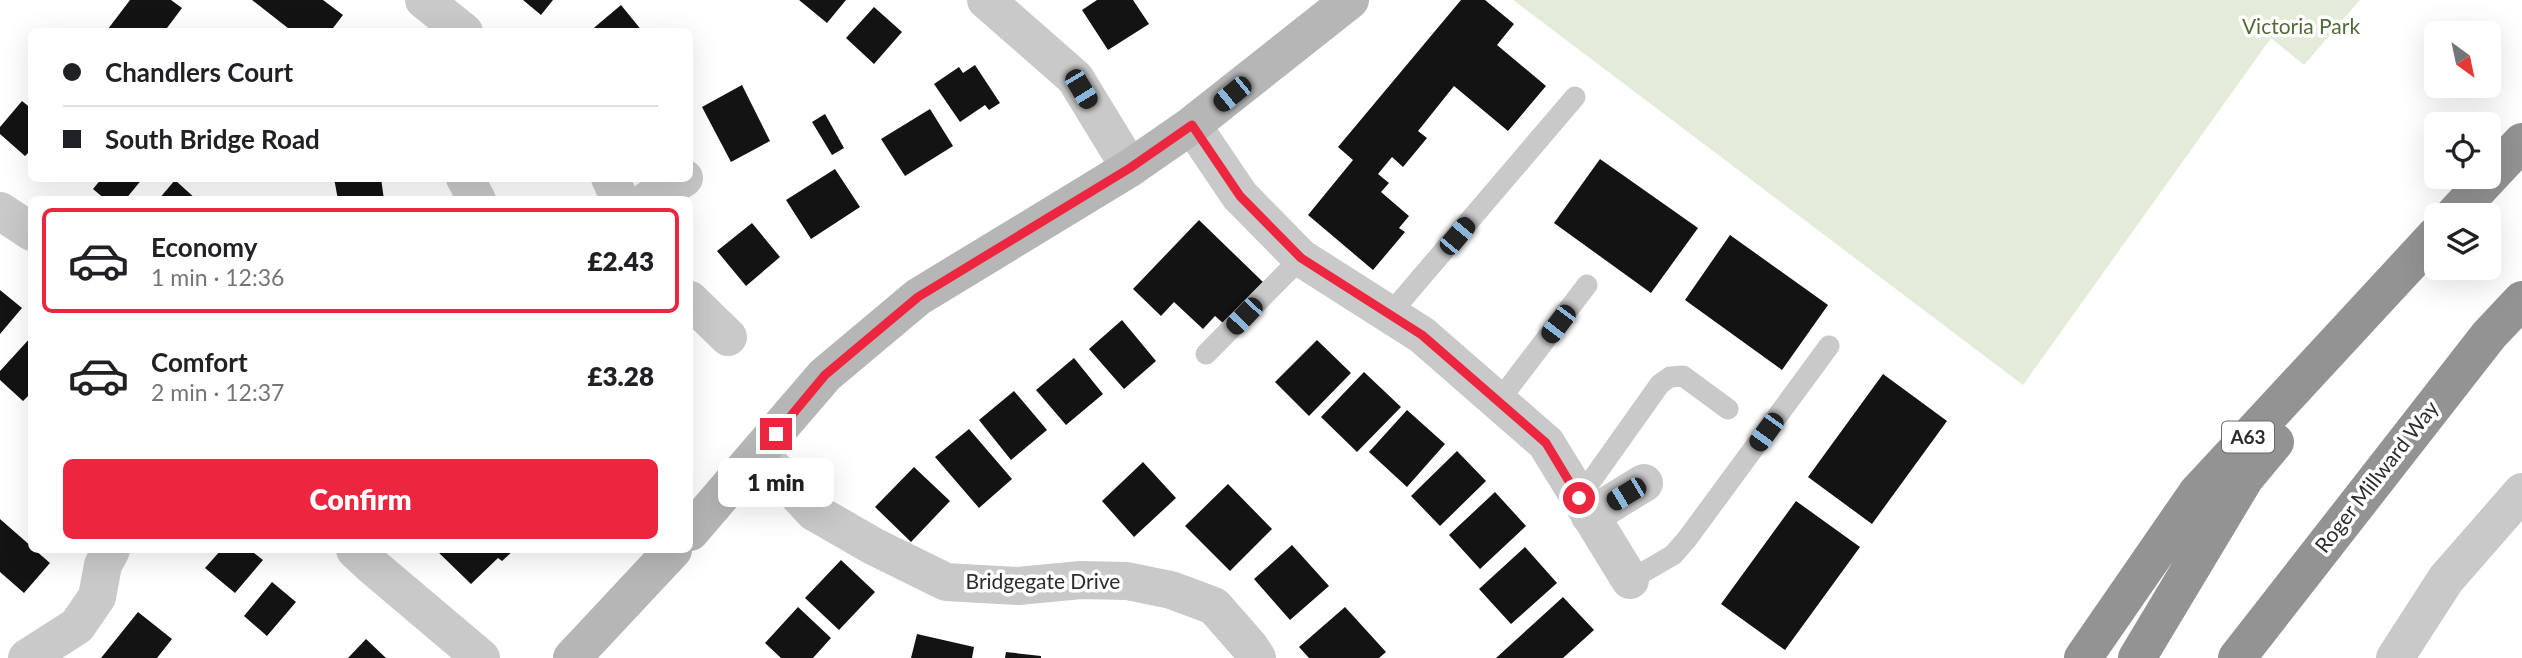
<!DOCTYPE html>
<html lang="en">
<head>
<meta charset="utf-8">
<style>
  :root { --surface:#fff; --page:#f2f2f2; --text:#202124; --muted:#757577; --line:#e0e0e0; --accent:#ec263f }
  body { margin:0; font-family:Lato,sans-serif; background:var(--page); color:var(--text); height:100vh; display:flex; flex-direction:column; font-size:26px; white-space:nowrap }
  * { box-sizing:border-box; margin:0 }
  p { font-size:23px; color:var(--muted) }
  .icon { flex:none; width:38px; height:38px; fill:none; stroke:currentColor; stroke-width:2; stroke-linecap:round; stroke-linejoin:round }
  .map { position:relative; flex:1; overflow:hidden }
  .side { position:absolute; left:28px; top:196px; width:665px; height:357px; display:flex; flex-direction:column; background:var(--surface); border-radius:10px; box-shadow:0 7px 28px #0002 }
  .side>* { flex:none }
  .top-card { position:absolute; left:28px; top:28px; width:665px; height:154px; border-radius:10px; box-shadow:0 7px 28px #0002; display:grid; align-content:center; height:154px; padding:0 35px; background:var(--surface) }
  .needle { width:46px; rotate:147deg }
  .tools { position:absolute; left:2424px; top:21px; display:grid; gap:14px }
  .tools a { display:grid; place-items:center; width:77px; height:77px; border-radius:10px; background:var(--surface); box-shadow:0 7px 28px #0002; font-size:35px }
  .end { position:absolute; width:32px; height:32px; margin:-16px; border:9px solid #ec263f; background:#fff; box-shadow:0 0 0 4px #fff }
  .from { border-radius:50% }
  .bubble { position:absolute; height:49px; border-radius:10px; background:var(--surface); box-shadow:0 7px 28px #0002; font-size:23px; font-weight:800; line-height:49px; text-align:center }
  .car { position:absolute; width:21px; height:42px; margin:-21px -10px; border-radius:9px; box-shadow:0 0 5px 2px #0007; background:linear-gradient(#222 24%,#8ab4d8 0 40%,#222 0 76%,#8ab4d8 0 86%,#222 0) }
  .top-card b { display:flex; align-items:center; gap:24px; height:66px; font-size:26px }
  .top-card b+b { border-top:2px solid var(--line) }
  .top-card i { width:18px; height:18px; background:var(--text) }
  ul { padding:12px 0 0; list-style:none }
  li { display:flex; align-items:center; gap:21px; height:105px; margin:0 14px 10px; padding:0 21px; border:4px solid transparent; border-radius:10px }
  li div { flex:1 }
  li b { display:block; font-size:26px }
  li em { font-style:normal; font-weight:800 }
  li.selected { border-color:var(--accent) }
  li>.icon { width:63px; height:63px; stroke-width:1.5 }
  .primary-button { display:flex; gap:14px; margin-top:auto; padding:14px 35px }
  .primary-button a { flex:1; height:80px; border-radius:10px; background:var(--accent); color:#fff; font-size:28px; font-weight:800; line-height:80px; text-align:center }
  .map>svg:first-child { display:block }
  .green { fill:#e3ebd9 }
  .building { fill:#131313 }
  .lines { fill:none; stroke-linecap:round; stroke-linejoin:round }
  .lane { stroke:#c9c9c9; stroke-width:21 }
  .street { stroke:#c9c9c9; stroke-width:38 }
  .secondary { stroke:#b6b6b6; stroke-width:38 }
  .highway { stroke:#939393; stroke-width:38 }
  .route { stroke:#ec263f; stroke-width:9 }
  .labels { text-anchor:middle; stroke-width:7; stroke-linejoin:round; paint-order:stroke }
  .shield { fill:#fff; stroke:#6b6b6b; stroke-width:2 }
  .shield-label { font-size:19px; font-weight:bold; fill:#2c2c2c }
  .park-label { font-size:21px; fill:#526938; stroke:#fff }
  .street-label { font-size:21px; fill:#2c2c2c; stroke:#fff }
</style>
</head>
<body>
<div class="map">
<svg width="2522" height="658" viewBox="0 0 2522 658">
  <rect width="100%" height="100%" fill="#fff"/>
  <path class="green" d="M1513 0H2360L2304 65 2271 38 2023 385Z"/>
  <path class="building" d="M130 0H171L182 8 164 32H112L108 29Z
    M252 0H323L343 15 330 32H293Z
    M523 0H553L541 15Z
    M799 0H846L827 23Z
    M1097 0H1133L1149 24 1108 50 1082 10Z
    M1461 0H1485L1514 24 1497 45 1546 86 1508 131 1454 86 1418 131 1427 138 1403 167 1392 157 1378 174 1389 183 1381 192 1409 216 1399 228 1405 232 1373 270 1308 215 1353 160 1338 147Z
    M621 5 643 32H589Z
    M874 7 902 32 874 64 846 38Z
    M975 65 1000 103 989 110 985 105 960 122 934 84 959 67 963 73Z
    M742 85 770 141 731 162 702 107Z
    M22 101 32 109V149L25 156 0 134V127Z
    M930 109 953 146 905 176 881 139Z
    M825 114 844 148 832 155 812 122Z
    M1600 159 1698 228 1651 293 1554 223Z
    M835 169 860 207 811 239 786 200Z
    M102 178H143L125 200H106L93 189Z
    M334 178H381L384 200H338Z
    M175 180 197 200H158Z
    M1199 220 1263 282 1223 323 1215 316 1203 329 1174 302 1161 316 1133 289Z
    M752 223 780 257 746 286 717 251Z
    M1730 235 1828 305 1782 370 1685 300Z
    M0 290 22 308 0 334Z
    M1122 320 1156 361 1124 389 1089 349Z
    M32 336V392L23 401 0 380V371Z
    M1317 340 1351 373 1309 416 1275 382Z
    M1074 358 1103 394 1066 425 1036 390Z
    M1364 372 1401 407 1357 452 1321 417Z
    M1883 374 1947 421 1872 524 1808 477Z
    M1014 391 1047 430 1011 460 979 420Z
    M1407 410 1445 444 1407 487 1369 452Z
    M969 429 1012 479 979 508 935 457Z
    M1457 451 1486 481 1440 526 1411 496Z
    M1143 462 1176 498 1134 537 1102 501Z
    M914 467 950 501 911 542 875 507Z
    M1228 484 1272 529 1230 571 1185 526Z
    M1495 492 1526 526 1480 569 1449 535Z
    M1796 501 1860 547 1785 650 1721 604Z
    M0 519 32 547V550H35L50 563 24 593 0 572Z
    M1292 545 1329 586 1290 620 1254 579Z
    M1525 547 1557 583 1511 624 1479 589Z
    M221 550H250L263 560 235 593 205 568Z
    M436 550H514L502 561 498 558 471 584Z
    M841 560 875 592 839 630 805 598Z
    M272 582 296 602 267 636 244 616Z
    M1563 597 1594 630 1563 658H1496Z
    M798 607 831 638 813 658H781L765 643Z
    M1345 607 1386 652 1379 658H1309L1299 647Z
    M138 612 172 639 157 658H101Z
    M917 634 974 647 972 658H911Z
    M366 639 386 658H348Z
    M1006 652 1041 656V658H1005Z"/>
  <g class="lines">
    <path class="lane" d="M1389 315 1575 97
      M1206 354 1301 258
      M1498 402 1587 285
      M1579 498 1660 384 1670 377 1683 376 1728 409
      M1630 580 1673 555 1687 539 1829 346"/>
    <path class="street" d="M424 0 464 32
      M986 0 1075 78 1130 168
      M1192 125 1240 196 1301 258 1422 335 1546 443 1630 580
      M465 178 477 200
      M610 178 620 200
      M648 200 684 178
      M0 211 32 232
      M690 300 728 337
      M760 454 814 512 873 546 946 582 1018 586 1081 580 1127 581 1171 590 1214 606 1250 647 1257 658
      M1590 516 1644 483
      M355 550 371 565 481 658
      M27 658 77 626 97 597 103 565 111 550
      M2395 658 2446 579 2522 492"/>
    <path class="secondary" d="M690 532 825 375 918 297 1130 168 1192 125 1350 0
      M572 658 673 550"/>
    <path class="highway" d="M2454 215 2522 142
      M2083 658 2197 493 2436 235
      M2137 658 2245 478 2275 442
      M2237 658 2489 335 2522 300"/>
  </g>
  <g class="lines">
    <path class="route" d="M776 434 825 375 918 297 1130 168 1192 125 1240 196 1301 258 1422 335 1546 443 1579 498"/>
  </g>
  <g class="labels">
    <rect class="shield" x="2222" y="421.5" width="52" height="31" rx="5"/>
    <g class="shield-label">
      <text x="2248" y="444">A63</text>
    </g>
    <g class="park-label">
      <text x="2301" y="34">Victoria Park</text>
    </g>
    <g class="street-label">
      <text transform="translate(2377 477) rotate(-52)" y="7">Roger Millward Way</text>
      <text x="1043" y="589">Bridgegate Drive</text>
    </g>
  </g>
</svg>
<div class="tools">
<a><svg class="needle" viewBox="-14 -14 28 28"><path d="M0-13l5 13h-10z" fill="#e53935"/><path d="M0 13l5-13h-10z" fill="#757577"/></svg></a>
<a><svg class="icon" aria-label="locate" viewBox="0 0 24 24"><circle cx="12" cy="12" r="6"/><path d="M12 2v4M12 18v4M2 12h4M18 12h4"/></svg></a>
<a><svg class="icon" aria-label="layers" viewBox="0 0 24 24"><path d="M12 4l9 5-9 5-9-5zM3 14l9 5 9-5"/></svg></a>
</div>
<i class="end from" style="left:1579px;top:498px"></i>
<i class="end" style="left:776px;top:434px"></i>
<div class="bubble" style="left:718px;top:458px;width:116px">1 min</div>
<i class="car" style="left:1081px;top:89px;rotate:149deg"></i>
<i class="car" style="left:1232px;top:94px;rotate:231deg"></i>
<i class="car" style="left:1457px;top:236px;rotate:40deg"></i>
<i class="car" style="left:1244px;top:316px;rotate:224deg"></i>
<i class="car" style="left:1558px;top:324px;rotate:217deg"></i>
<i class="car" style="left:1766px;top:432px;rotate:216deg"></i>
<i class="car" style="left:1626px;top:494px;rotate:239deg"></i>
<div class="top-card">
<b><i class="from"></i>Chandlers Court</b>
<b><i></i>South Bridge Road</b>
</div>
<section class="side">
<ul>
<li class="selected"><svg class="icon" aria-label="car" viewBox="0 0 24 24"><path d="M5 17H2v-5l4-1 3-4h7l3 4 3 1v5h-3M9 17h6M6 11h13"/><circle cx="7" cy="17" r="2"/><circle cx="17" cy="17" r="2"/></svg><div><b>Economy</b><p>1 min · 12:36</p></div><em>£2.43</em></li>
<li><svg class="icon" aria-label="car" viewBox="0 0 24 24"><path d="M5 17H2v-5l4-1 3-4h7l3 4 3 1v5h-3M9 17h6M6 11h13"/><circle cx="7" cy="17" r="2"/><circle cx="17" cy="17" r="2"/></svg><div><b>Comfort</b><p>2 min · 12:37</p></div><em>£3.28</em></li>
</ul>
<div class="primary-button"><a>Confirm</a></div>
</section>
</div>
</body>
</html>
